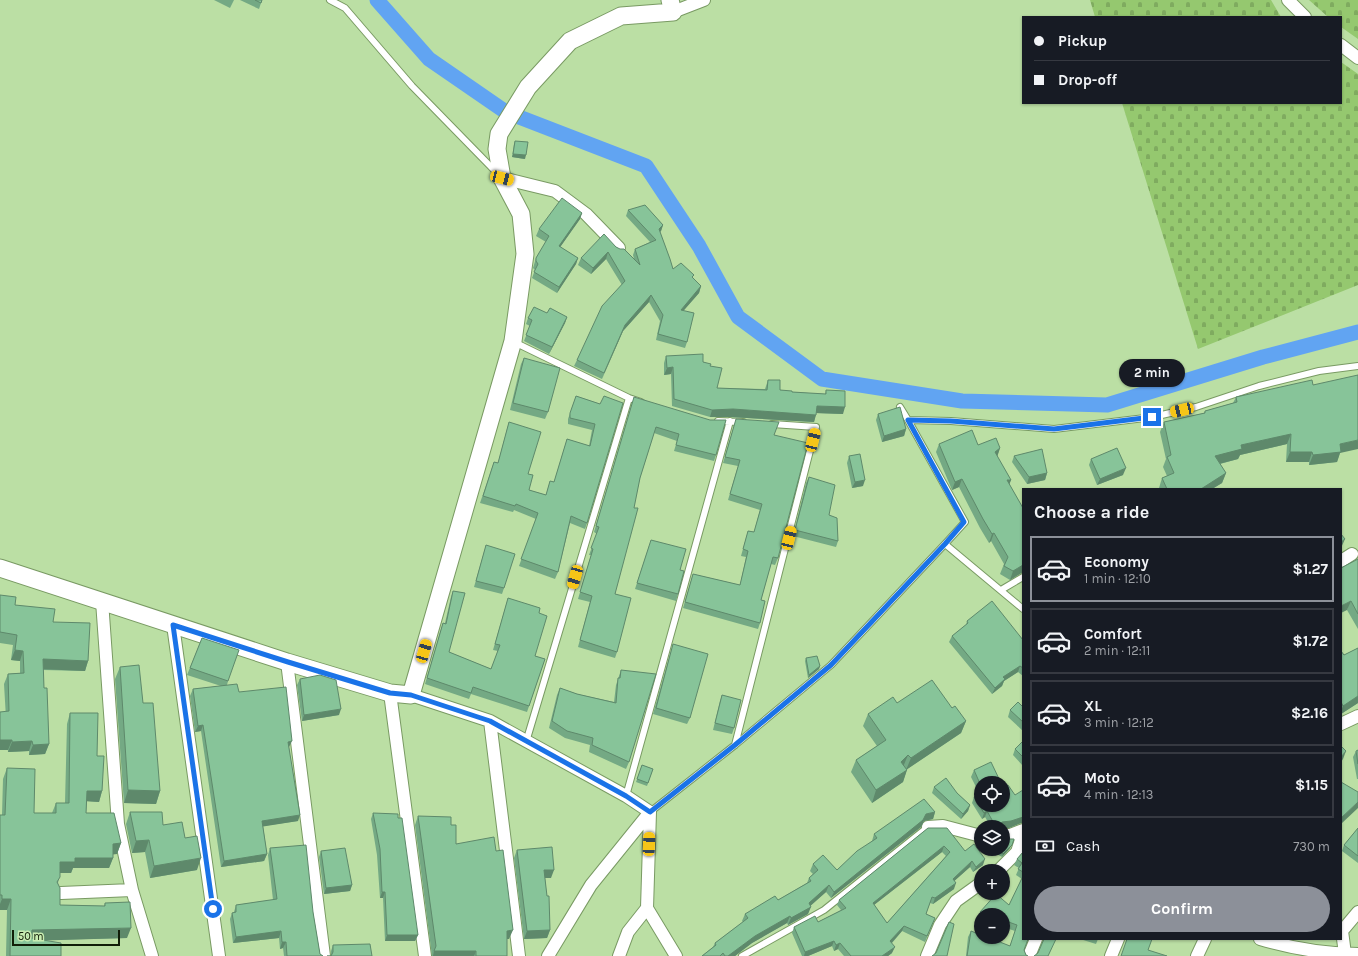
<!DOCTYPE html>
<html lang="en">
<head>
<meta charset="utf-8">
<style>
  :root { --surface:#171b24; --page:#242831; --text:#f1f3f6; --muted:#9ea1a6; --line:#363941; --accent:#8c9099 }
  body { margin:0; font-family:Karla,sans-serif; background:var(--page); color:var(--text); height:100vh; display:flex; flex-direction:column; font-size:15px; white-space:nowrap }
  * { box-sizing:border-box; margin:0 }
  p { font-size:13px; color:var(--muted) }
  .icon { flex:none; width:22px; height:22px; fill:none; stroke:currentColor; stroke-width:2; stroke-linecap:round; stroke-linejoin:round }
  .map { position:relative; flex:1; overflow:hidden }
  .details { position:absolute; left:1022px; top:488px; width:320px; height:452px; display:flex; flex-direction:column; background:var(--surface); border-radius:0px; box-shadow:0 1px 3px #0004 }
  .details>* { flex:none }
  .top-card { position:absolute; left:1022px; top:16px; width:320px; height:88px; border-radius:0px; box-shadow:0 1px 3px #0004; display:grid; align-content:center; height:88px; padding:0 12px; background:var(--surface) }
  .buttons { position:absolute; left:974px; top:776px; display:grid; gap:8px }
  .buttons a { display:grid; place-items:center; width:36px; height:36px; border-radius:50%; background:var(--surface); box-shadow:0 1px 3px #0004; font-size:20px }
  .scale { position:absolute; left:12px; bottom:10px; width:108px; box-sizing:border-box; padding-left:4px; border:2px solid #111e08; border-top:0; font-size:11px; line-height:14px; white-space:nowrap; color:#111e08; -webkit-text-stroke:3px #c8ecb1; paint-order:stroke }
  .end { position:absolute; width:18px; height:18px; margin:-9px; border:5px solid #1a73e8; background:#fff; box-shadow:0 0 0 2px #fff }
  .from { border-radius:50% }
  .bubble { position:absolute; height:28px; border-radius:14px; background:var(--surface); box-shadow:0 1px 3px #0004; font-size:13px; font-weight:700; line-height:28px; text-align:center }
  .car { position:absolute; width:12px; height:24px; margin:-12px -6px; border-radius:5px; box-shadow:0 0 3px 1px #0007; background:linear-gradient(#f5c518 24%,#345 0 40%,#f5c518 0 76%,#345 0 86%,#f5c518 0) }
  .top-card b { display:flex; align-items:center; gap:14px; height:38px; font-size:15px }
  .top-card b+b { border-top:1px solid var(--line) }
  .top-card i { width:10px; height:10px; background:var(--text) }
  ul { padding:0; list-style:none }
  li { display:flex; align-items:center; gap:12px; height:66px; margin:0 8px 6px; padding:0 4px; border:2px solid var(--line); border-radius:0px }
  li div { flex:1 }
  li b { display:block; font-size:15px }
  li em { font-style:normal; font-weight:700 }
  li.current { border-color:var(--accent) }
  li>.icon { width:36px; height:36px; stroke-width:1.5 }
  h2 { padding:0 12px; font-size:18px; line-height:48px }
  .pay { display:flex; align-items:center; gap:10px; height:44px; padding:0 12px; font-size:15px }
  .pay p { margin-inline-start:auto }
  .button { display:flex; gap:8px; margin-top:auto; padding:8px 12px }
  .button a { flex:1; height:46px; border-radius:24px; background:var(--accent); color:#fff; font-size:16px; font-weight:700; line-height:46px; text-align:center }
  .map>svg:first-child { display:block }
  .cemetery { fill:url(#cemetery-stones) }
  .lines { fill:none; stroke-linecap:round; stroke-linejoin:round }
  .canal { stroke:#61a4f2; stroke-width:15 }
  .lane-casing { stroke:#799a63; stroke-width:8 }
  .street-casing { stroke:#799a63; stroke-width:14 }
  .secondary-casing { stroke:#799a63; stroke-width:19 }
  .lane { stroke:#fff; stroke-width:6 }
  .street { stroke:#fff; stroke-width:12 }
  .secondary { stroke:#fff; stroke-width:17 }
  .wall { fill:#74a984; fill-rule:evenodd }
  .shaded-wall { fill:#5e896b }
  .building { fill:#87c499; stroke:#5e896b; fill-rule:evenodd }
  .route { stroke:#1a73e8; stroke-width:5 }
</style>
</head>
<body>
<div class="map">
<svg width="1358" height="956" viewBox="0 0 1358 956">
  <defs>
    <pattern id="cemetery-stones" width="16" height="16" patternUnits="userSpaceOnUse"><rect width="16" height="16" fill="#95c86f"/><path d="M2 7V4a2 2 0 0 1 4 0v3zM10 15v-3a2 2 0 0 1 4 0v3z" fill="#7fab5f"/></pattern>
  </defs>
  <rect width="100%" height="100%" fill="#bbdfa4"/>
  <path class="cemetery" d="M1090 0H1271L1281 17H1095Z
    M1309 0H1358V39L1341 27V17H1328Z
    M1341 62 1358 74V285L1198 349 1122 103H1341Z"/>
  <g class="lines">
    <path class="canal" d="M377 0 429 59 506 112 646 166 699 246 738 317 822 379 962 401 1107 405 1263 357 1358 332"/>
    <defs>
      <path id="lane" d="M330 0 345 8 412 86 497 173
        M514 342 629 398 641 402
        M900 407 908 420 951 421 1054 429 1153 417 1196 407 1259 386 1319 371 1358 366
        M718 421 743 422
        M945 544 1023 609
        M1001 590 1023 577
        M526 742 629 398
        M735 745 816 427 772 424
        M626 796 730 421
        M650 812 735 745 831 665 945 544 965 522 908 420
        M742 956 824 910 928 827"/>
      <path id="street" d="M1288 0 1305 17
        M673 12 704 0
        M1341 45 1358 58
        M502 178 555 191 586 214 619 248
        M1341 561 1352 554
        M102 601 118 824 132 890 152 956
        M173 625 219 956
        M287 662 324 956
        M390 693 425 956
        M411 695 490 721 626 796 650 812 647 908 676 956
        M490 721 519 956
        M1341 724 1358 716
        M928 827 943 826 981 836
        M1003 835H1010L1023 830
        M998 871 1017 852 1023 834
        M61 893 132 890
        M1260 939C1291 948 1326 954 1358 954
        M1345 954 1342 931 1358 912
        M548 956 591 885 650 812
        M619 956 628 932 647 908
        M927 956 940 925 956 901 981 883
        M1029 956 1036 939
        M1111 956 1118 939
        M1197 956 1205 939"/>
      <path id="secondary" d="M0 568 287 662 390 693 411 695 513 341 525 254 521 214 502 178 497 149 499 134 528 87 570 41 621 16 673 12 670 0"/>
    </defs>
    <use href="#lane" class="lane-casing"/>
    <use href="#street" class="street-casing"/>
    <use href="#secondary" class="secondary-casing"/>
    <use href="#lane" class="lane"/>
    <use href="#street" class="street"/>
    <use href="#secondary" class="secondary"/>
  </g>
  <path class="wall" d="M214 0H234L230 8Z
    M240 0H262L259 9Z
    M515 141 525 159 512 157 514 144Z
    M628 210 663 225 661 231 660 232 673 269 693 279 701 286 699 293 683 311 687 342 685 348 656 340 660 321 649 302 623 331 602 379 574 366 577 360 622 285 606 259 591 274 578 265 581 258 616 247 634 259 633 255 635 249 650 242 626 216Z
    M582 213 580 219 560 247 578 258 576 264 557 293 532 278 535 270 533 268 536 258 546 242 536 236 539 229Z
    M547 313 567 317 565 323 549 354 524 341 530 326 526 324 528 318Z
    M666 356 703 362 710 366 717 388 765 389 768 380 780 390 792 392 825 394 826 390 843 414 816 413 814 422 730 417H710L672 406 671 374 664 375V363Z
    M524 358 548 412 545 419 510 410 521 364Z
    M1313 385 1340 453 1337 462 1309 465V462H1286L1287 444 1240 455 1238 459 1220 464 1226 473 1222 483 1212 489H1159V488L1162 478 1167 476 1163 467 1166 459 1160 432 1164 422 1204 413 1205 411 1233 403 1236 397Z
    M576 396 600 404 587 523 585 529 570 523 558 572 555 579 519 566 536 519 514 510 513 512 480 503 494 462 498 463 507 429 509 422 528 474 529 490 546 495 550 481 554 482 567 439 589 446 592 430 568 424V419Z
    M634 397 716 455 714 461 674 451 677 441 654 433 640 478 615 594 617 652 615 658 578 647 590 602 578 599 591 555H589L597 534 594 532Z
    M878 414 906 429 904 436 882 442 876 420Z
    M736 419 774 435 778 558 775 565 771 564 761 600 760 623 758 629 683 608 693 574 740 585 746 557 741 556 748 531 754 532 760 510 728 500 738 466 723 463Z
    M939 444 978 445 1000 448 997 457 1011 480 1009 484 1023 508V572L1010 580 1000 574 1004 564 991 541 989 543 980 528 959 487 952 490 936 452Z
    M849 456 863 486 852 488 847 463Z
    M1014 456 1047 473 1045 480 1027 484 1012 462Z
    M1091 459 1123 475 1097 485 1089 465Z
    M809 477 829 515 838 541 836 547 793 536 806 483Z
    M486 545 504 588 502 594 474 587Z
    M649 546 680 570 678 594 676 601 635 589Z
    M1358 559V629L1347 610Z
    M453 591 449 652 491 669 498 651 493 650 508 598 535 656 545 659 527 712 471 694 469 699 425 684 441 629 443 623H445L451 597Z
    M0 595 15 605 53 622 88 661 85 671 43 670 44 688 49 744 45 754 29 755V751L8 752 4 684 8 674 20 673V661L11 660 13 645 0 643Z
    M967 621 1023 640V676L1018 672 1004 681 1002 686 992 694 949 642 952 636 966 625Z
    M202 638 228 681 227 685 239 692 289 747 298 821 263 826 267 854 264 861 221 867 201 731 195 732 190 696 193 689 221 686 187 675Z
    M673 644 690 718 687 724 653 714Z
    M1358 648V703L1341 714V651L1344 655Z
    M806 658 820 666 819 669 808 678 805 661Z
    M120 667 160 791 156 804 124 803 115 679Z
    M621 670 629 762 626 769 589 752 590 745 565 738 549 728 557 695 560 688 577 694 614 702 616 685Z
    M300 679 339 715 302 721 297 685Z
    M722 695 734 728 732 734 713 730 720 701Z
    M897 703 952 708 966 721 961 733 907 769 903 782 872 803 851 772 856 760 877 746 863 726 868 714Z
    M1023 707V731L1008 717 1010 710Z
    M70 713 97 756 102 791 99 802 87 801 86 813 121 843 117 854H113V858L109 868H73L71 873H60L58 883 60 905 104 906 105 903 127 938 45 940 61 956H6L7 910H0V815H2L3 779 7 768 34 813H52L56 803H65L67 724Z
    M1023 741V766L1013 755 1015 749Z
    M1358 750V779H1357L1353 757 1356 751Z
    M642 765 653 769 647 786 636 782Z
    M974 770 981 783V805L1021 823 1009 828H1003V827H991L985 817 982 819 972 803 974 797 979 793 971 777Z
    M934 787 957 793 970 805 968 811 961 819 932 793Z
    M130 812 163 825 197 870 150 878 145 852 132 853 126 824Z
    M935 812 933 819 924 821 921 827 831 898 826 892 810 906 808 914 788 925 787 923 752 943 735 956H702L713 947 715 943 743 922 742 921 745 914 778 900 807 883 809 878 813 874 810 871 813 864 837 870 872 841 874 834Z
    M373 813 418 935 415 941H385L383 898H380L377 855 371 819Z
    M418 816 451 825 456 844 509 939H507V956H432L415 825Z
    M928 828 965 851 983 865 973 872 970 867 954 881V889L933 904 930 903 926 914 935 918 925 942 902 931 892 943V953L888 956H844L838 949 834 951 832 946 808 956H802L792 933 794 927 818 922 841 910 837 905 839 900ZM942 852 946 856 887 923 874 905Z
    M1358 828V863L1342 851 1344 845Z
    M270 848 313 912 320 954 323 956H284L283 948 280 949 279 938 233 943 230 919 232 913 234 912 236 905 273 900 268 855Z
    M1010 848 1002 857 995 853 996 849Z
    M517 850 551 878H545L550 930 547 938 524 939 514 858Z
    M321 851 352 885 350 891 324 894 319 857Z
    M1023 852V939L1024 950 1026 955 1028 956H966L968 937 971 931 1010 946 1015 931 1003 927V915H981V920L977 919 980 912 1009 905 1022 879 1016 875 1019 868 1014 865 1017 859Z
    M1080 939H1098L1096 944Z
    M333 945 372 956H331V951Z"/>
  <path class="shaded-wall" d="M513 154 526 155 525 159 512 157Z
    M582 213 580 219 556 253 559 246Z
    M663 225 661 231 656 235 659 229Z
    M608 252 606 259 591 274 593 268Z
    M578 258 576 264 557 293 559 287Z
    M701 286 699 293 678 317 681 310Z
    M651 295 649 302 623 331 602 379 625 325Z
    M567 317 565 323 549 354 552 347Z
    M673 367 671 374 664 375 667 368Z
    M817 406 845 407 843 414 815 413Z
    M733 409 816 415 814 422 730 417H710L712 410Z
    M906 429 904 436 882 442 884 436Z
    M1291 434 1287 444 1240 455 1238 459 1211 466 1215 456 1241 445Z
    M1358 440V449L1340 453 1337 462 1309 465 1313 455 1340 444Z
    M1000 448 997 457 995 452Z
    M1290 452H1312L1309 462H1286Z
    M1126 468 1123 475 1097 485 1100 479Z
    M1047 473 1045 480 1027 484 1029 477Z
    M1226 473 1222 483 1212 489H1200Z
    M962 479 959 487 952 490 955 482Z
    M865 480 863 486 852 488 855 482Z
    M1007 480H1011L1008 488Z
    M994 533 991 541 989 543 992 534Z
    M1345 539 1341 548V549V542Z
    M1023 565V572L1010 580 1013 571Z
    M1351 601 1347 610 1341 613V606Z
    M15 650 23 651 20 661 11 660Z
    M43 659 88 661 85 671 39 669Z
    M820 666 819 669 808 678 809 675Z
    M1020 666 1018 672 1004 681 1002 686 992 694 995 688 1003 677Z
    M1358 696V703L1341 714V711L1343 706Z
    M341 709 339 715 302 721 304 715Z
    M966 721 961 733 906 770 911 758Z
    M203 725 201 731 195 732 198 726Z
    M0 740H12L8 750H0Z
    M32 741 29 751 8 752 12 742Z
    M292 741 289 747 285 748 288 742Z
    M49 744 45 754 29 755 33 745Z
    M1346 751 1343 759 1341 762V757Z
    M908 755 903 767 901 762Z
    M907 770 903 782 872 803 876 790Z
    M128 790 160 791 156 804 124 803Z
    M87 791H102L99 802 83 801Z
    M1358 802V808L1341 824V818Z
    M970 805 968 811 961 819 963 814Z
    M987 811 985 817 982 819 984 813Z
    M935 812 933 819 924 821 921 827 831 898 834 892 926 814Z
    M300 815 298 821 260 827 262 821Z
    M1023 817V823H1021L1009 828H1003V827H998L999 825 1002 822Z
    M149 840 145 852 132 853 136 841Z
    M121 843 117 854 109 855 113 844Z
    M1012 845 1010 848 1002 857 1003 854Z
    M944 846 942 852 870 908 873 903Z
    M267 854 264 861 221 867 224 861Z
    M75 858H113L109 868H73L71 873H56L60 862Z
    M201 858 197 870 150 878 154 866Z
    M985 859 983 865 973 872 976 867Z
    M972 861 970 867 951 884 953 879Z
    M544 870H554L551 878H542Z
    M956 883 954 889 933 904 935 898Z
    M352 885 350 891 324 894 326 888Z
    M829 885 826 892 808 908 811 907 808 914 788 925 791 918Z
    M382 892H385L383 898H380Z
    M2 899H11L7 910H0V904Z
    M790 916 787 923 752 943 735 956H728L755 936Z
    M904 926 902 931 888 947 890 941Z
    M131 928 127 938 28 941 32 930Z
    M513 930 509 939H504L507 931Z
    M550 930 547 938 524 939 527 931Z
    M281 931 279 938 233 943 236 937Z
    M387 935H418L415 941H385Z
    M834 941 832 946 808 956H804L805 952Z
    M282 942H286L283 948 280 949Z
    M840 943 838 949 834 951 836 945Z
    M895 947 892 953 888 956H882Z
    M434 951H476L474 956H433Z"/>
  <path class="building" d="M255 0H262L261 3Z
    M515 141 528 142 526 155 513 154Z
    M562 198 582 213 559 246 578 258 559 287 534 272 538 264 536 261V258L549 236 539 229Z
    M645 205 663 225 659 229 670 259 673 269 681 263 694 275 692 277 701 286 681 310 694 313 687 342 658 334 663 315 651 295 625 325 604 373 577 360 602 306 625 281 608 252 593 268 581 258 604 234 616 247 620 249H624L640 265 635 249 656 240 628 210Z
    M534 307 547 313 550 308 567 317 552 347 526 335 532 320 528 318Z
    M703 354V362L711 364 710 366 722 368 717 388 767 390 768 380H780V390L792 391V392L826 394V390L845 391V407L817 406 816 415 733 409 712 410 674 399 673 367 667 368 666 356Z
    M524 358 560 368 548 412 513 403Z
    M1358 375V440L1340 444 1341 452 1313 455 1312 452H1290L1291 434 1241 445 1242 449 1215 456 1226 473 1201 489H1167L1162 478 1174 473 1167 457 1171 455 1164 422 1205 413V411L1237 402 1236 397 1312 380 1313 385Z
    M576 396 600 404 604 396 623 403 587 523 571 516 558 572 521 559 538 513 516 504 515 506 483 496 494 462 498 463 509 422 541 432 528 474 533 475 529 490 546 495 550 481 554 482 567 439 590 446 595 424 570 418V413Z
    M634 397 710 420H726L716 455 676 445 679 434 656 427 640 478 634 508H638L615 594 631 598 617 652 580 640 592 596 580 592 593 549 591 548 599 527 596 526Z
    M900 407 906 429 884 436 878 414Z
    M736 419 779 422 774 435 808 443 778 558 773 557 761 600 765 601 760 623 685 602 693 574 740 585 748 551 743 549 748 531 754 532 762 504 730 494 740 460 725 457Z
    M972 430 978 445 996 438 1000 448 995 452 1011 480H1007L1023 508V565L1013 571 1004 566 1008 557 994 533 992 534 983 519 962 479 955 482 939 444Z
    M1117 448 1126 468 1100 479 1091 459Z
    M1042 449 1047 473 1029 477 1014 456Z
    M860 454 865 480 855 482 849 456Z
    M809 477 835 485 829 515 837 518 838 541 795 530Z
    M1341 534 1345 539 1341 542Z
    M651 540 686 549 680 570 684 571 678 594 637 583Z
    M486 545 515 554 504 588 476 581Z
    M1358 559V614L1351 601 1341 606V568Z
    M453 591 465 593 449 652 491 669 500 645 495 644 508 598 540 608 539 613 547 616 535 656 545 659 529 706 473 687 471 693 427 678 443 623 446 624Z
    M0 595 16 597 15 605 55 609 53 622 90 623 88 661 43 659 44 688H47L49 744 33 745 32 741 12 742V740H0V712L9 711 8 674 24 673 23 651 15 650 17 635 0 632Z
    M992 601 1023 640V668L1020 666 1003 677 1005 679 995 688 952 636 968 623 967 621Z
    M202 638 239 650 228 681 190 668Z
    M673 644 708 654 690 718 656 708Z
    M1358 648V696L1343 706 1341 702V651L1344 655Z
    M817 656 820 666 809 675 806 658Z
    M139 665 143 703H153L160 791 128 790 120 667Z
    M621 670 656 674 629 762 592 745 593 738 567 731 552 721 560 688 577 694 616 703 618 678H620Z
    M320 675 336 680 341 709 304 715 300 679Z
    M932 680 952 708 955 706 966 721 911 758 908 755 901 762 907 770 876 790 856 760 886 740 868 714 893 697 897 703Z
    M237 684 239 692 286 687 292 741 288 742 300 815 262 821 267 854 224 861 203 725 198 726 193 689Z
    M722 695 741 700 734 728 715 723Z
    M1018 702 1023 707V722L1010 710Z
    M70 713H98L97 756H104L102 791H87L86 813H114L121 843 113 844V858H75V862H60V877L57 882 60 888V905L105 906V903L130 902 131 928 32 930 31 938 61 943V956H10L11 899H2V895H0V815H5L7 768 35 769 34 813H56V803H69Z
    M1023 741V757L1015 749Z
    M1341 746 1346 751 1341 757Z
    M1358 750V764L1356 751Z
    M991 762 1001 783H981V786L974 770Z
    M642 765 653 769 648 783 637 779Z
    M946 778 957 793 970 805 963 814 934 787Z
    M1341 782 1358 792V802L1341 818Z
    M1008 785 1015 795 1023 790V817L1011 821 1002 822 999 825 998 827H996L987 811 984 813 974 797 981 792V805H1003V787V788Z
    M924 799 935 812 926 814 923 820 834 892 829 885 809 903 811 907 791 918 790 916 755 936 728 956H725L723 953 720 956H702L716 945 715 943 748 918 745 914 775 896 778 900 811 881 809 878 818 870 813 864 823 855 837 870 857 851 877 838 874 834Z
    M130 812H162L163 825 182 822 185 838 197 836 201 858 154 866 149 840 136 841Z
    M373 813 398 814V818H402L418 935H387L385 892H382L380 849Z
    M418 816 451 817V825H456V844L494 837 496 851 503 850 513 930 507 931V956H476V951H434L436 946Z
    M928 828H947L965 851 974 844 985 859 976 867 972 861 953 879 956 883 935 898 932 897 926 914 935 918 927 936 904 926 890 941 895 947 882 956H851L840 943 836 945 834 941 805 952 794 927 815 916 818 922 846 908 839 900ZM944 846 950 852 887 923 873 903Z
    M1358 828V856L1344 845Z
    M1003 839H1014L1012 845 1003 854 996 849H1003Z
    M306 845 313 912 320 954 323 956H287L286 942H282L281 931 236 937 232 913 236 912V905L277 899 270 848Z
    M552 847 554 870H544L547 896H549L550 930 527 931 517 850Z
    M345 848 352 885 326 888 321 851Z
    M1023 852V872L1018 869 1022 863 1017 859Z
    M1023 876V939H1028L1024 950 1026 955 1028 956H967L971 931 981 935V937H987L1010 946 1017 925 1003 920V915H988L980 912 996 894 1009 905Z
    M949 922 954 924 947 956H932L936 953Z
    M1044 939H1056L1048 956H1034L1038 953Z
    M1127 939H1152L1148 950 1167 956H1121Z
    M370 944 372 956H327H331L333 952V945Z"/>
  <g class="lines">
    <path class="route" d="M213 909 173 625 288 662 390 693 411 695 490 721 626 796 650 812 735 745 831 665 945 544 964 522 908 420 951 421 1054 429 1152 417"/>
  </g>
</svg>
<div class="buttons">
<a><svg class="icon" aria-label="locate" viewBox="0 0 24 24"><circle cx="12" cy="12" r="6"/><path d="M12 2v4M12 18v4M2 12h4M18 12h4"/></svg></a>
<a><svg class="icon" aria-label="layers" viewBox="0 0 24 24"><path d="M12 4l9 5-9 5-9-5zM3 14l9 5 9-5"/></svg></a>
<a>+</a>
<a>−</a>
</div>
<div class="scale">50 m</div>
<i class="end from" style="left:213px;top:909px"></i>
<i class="end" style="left:1152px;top:417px"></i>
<div class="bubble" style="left:1119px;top:359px;width:66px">2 min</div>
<i class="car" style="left:502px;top:178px;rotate:104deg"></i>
<i class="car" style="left:1182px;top:410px;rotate:257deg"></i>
<i class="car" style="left:813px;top:440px;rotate:14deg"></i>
<i class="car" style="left:789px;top:538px;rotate:14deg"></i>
<i class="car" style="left:575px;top:577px;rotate:196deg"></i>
<i class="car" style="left:424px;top:651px;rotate:16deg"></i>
<i class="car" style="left:649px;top:844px;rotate:2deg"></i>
<div class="top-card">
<b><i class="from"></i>Pickup</b>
<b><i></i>Drop-off</b>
</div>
<section class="details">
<h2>Choose a ride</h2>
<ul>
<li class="current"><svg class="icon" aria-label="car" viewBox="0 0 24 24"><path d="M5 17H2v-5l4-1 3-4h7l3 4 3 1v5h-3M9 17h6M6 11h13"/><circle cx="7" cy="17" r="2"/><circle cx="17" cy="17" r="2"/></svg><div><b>Economy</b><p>1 min · 12:10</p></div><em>$1.27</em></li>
<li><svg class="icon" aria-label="car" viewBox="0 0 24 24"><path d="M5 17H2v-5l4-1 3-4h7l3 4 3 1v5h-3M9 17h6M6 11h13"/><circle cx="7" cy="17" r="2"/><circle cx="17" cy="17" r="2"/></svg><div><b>Comfort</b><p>2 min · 12:11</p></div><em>$1.72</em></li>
<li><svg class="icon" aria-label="car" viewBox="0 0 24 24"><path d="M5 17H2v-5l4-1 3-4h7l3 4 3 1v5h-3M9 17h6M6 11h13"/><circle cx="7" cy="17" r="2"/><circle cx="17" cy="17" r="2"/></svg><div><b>XL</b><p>3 min · 12:12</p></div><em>$2.16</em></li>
<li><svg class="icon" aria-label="car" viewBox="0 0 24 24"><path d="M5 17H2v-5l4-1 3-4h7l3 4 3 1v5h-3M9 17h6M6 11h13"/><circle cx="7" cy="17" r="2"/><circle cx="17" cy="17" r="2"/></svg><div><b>Moto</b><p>4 min · 12:13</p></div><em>$1.15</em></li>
</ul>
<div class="pay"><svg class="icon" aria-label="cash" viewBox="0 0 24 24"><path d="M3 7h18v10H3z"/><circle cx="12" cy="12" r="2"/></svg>Cash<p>730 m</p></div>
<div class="button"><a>Confirm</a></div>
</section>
</div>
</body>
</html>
